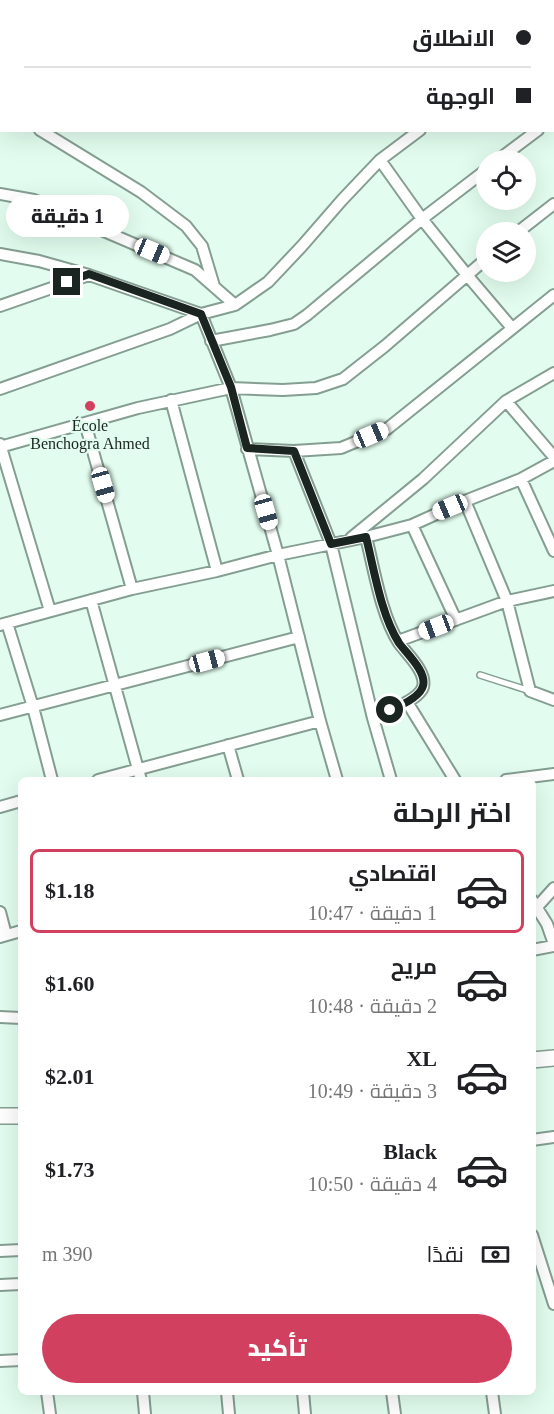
<!DOCTYPE html>
<html lang="ar">
<head>
<meta charset="utf-8">
<style>
  :root { --surface:#fff; --page:#f6f6f6; --text:#202124; --muted:#757577; --line:#e0e0e0; --accent:#d1415f }
  body { margin:0; font-family:"Times New Roman",Cairo,serif; background:var(--page); color:var(--text); direction:rtl; height:100vh; display:flex; flex-direction:column; font-size:22px; white-space:nowrap }
  * { box-sizing:border-box; margin:0 }
  p { font-size:20px; color:var(--muted) }
  .icon { flex:none; width:33px; height:33px; fill:none; stroke:currentColor; stroke-width:2; stroke-linecap:round; stroke-linejoin:round }
  .map { position:relative; flex:1; overflow:hidden; direction:ltr }
  .side { position:absolute; left:18px; top:777px; width:518px; height:618px; display:flex; flex-direction:column; background:var(--surface); border-radius:9px; box-shadow:0 6px 24px #0002; direction:rtl }
  .side>* { flex:none }
  .guide { position:absolute; left:0px; top:0px; width:555px; height:132px; box-shadow:0 6px 24px #0002; direction:rtl; display:grid; align-content:center; height:132px; padding:0 24px; background:var(--surface) }
  .controls { position:absolute; left:476px; top:150px; display:grid; gap:12px }
  .controls a { display:grid; place-items:center; width:60px; height:60px; border-radius:50%; background:var(--surface); box-shadow:0 6px 24px #0002; font-size:30px }
  .end { position:absolute; width:27px; height:27px; margin:-14px; border:8px solid #1a2420; background:#fff; box-shadow:0 0 0 3px #fff }
  .from { border-radius:50% }
  .bubble { position:absolute; height:42px; border-radius:21px; background:var(--surface); box-shadow:0 6px 24px #0002; font-size:20px; font-weight:800; line-height:42px; text-align:center; direction:rtl }
  .car { position:absolute; width:18px; height:36px; margin:-18px -9px; border-radius:8px; box-shadow:0 0 4px 2px #0007; background:linear-gradient(#fff 24%,#345 0 40%,#fff 0 76%,#345 0 86%,#fff 0) }
  .guide b { display:flex; align-items:center; gap:21px; height:57px; font-size:22px }
  .guide b+b { border-top:2px solid var(--line) }
  .guide i { width:15px; height:15px; background:var(--text) }
  ul { padding:0; list-style:none }
  li { display:flex; align-items:center; gap:18px; height:84px; margin:0 12px 9px; padding:0 12px; border:3px solid transparent; border-radius:9px }
  li div { flex:1 }
  li b { display:block; font-size:22px }
  li em { font-style:normal; font-weight:800 }
  li.active { border-color:var(--accent) }
  li>.icon { width:54px; height:54px; stroke-width:1.5 }
  h2 { padding:0 24px; font-size:27px; line-height:72px }
  .pay { display:flex; align-items:center; gap:15px; height:66px; padding:0 24px; font-size:22px }
  .pay p { margin-inline-start:auto }
  .cta { display:flex; gap:12px; margin-top:auto; padding:12px 24px }
  .cta a { flex:1; height:69px; border-radius:36px; background:var(--accent); color:#fff; font-size:24px; font-weight:800; line-height:69px; text-align:center }
  .map>svg:first-child { display:block }
  .lines { fill:none; stroke-linecap:round; stroke-linejoin:round }
  .lane-casing { stroke:#859e92; stroke-width:8 }
  .street-casing { stroke:#859e92; stroke-width:14 }
  .secondary-casing { stroke:#859e92; stroke-width:18 }
  .lane { stroke:#fff; stroke-width:5 }
  .street { stroke:#fff; stroke-width:10 }
  .secondary { stroke:#fff; stroke-width:15 }
  .route { stroke:#1a2420; stroke-width:8 }
  .poi-dot { fill:#d1415f; stroke:#e2fdef; stroke-width:2 }
  .labels { text-anchor:middle; stroke-width:4.5; stroke-linejoin:round; paint-order:stroke }
  .poi-label { font-size:16px; fill:#1a2420; stroke:#e2fdef }
</style>
</head>
<body>
<div class="map">
<svg width="554" height="1414" viewBox="0 0 554 1414">
  <rect width="100%" height="100%" fill="#e2fdef"/>
  <g class="lines">
    <defs>
      <path id="lane" d="M124 2 125 0
        M480 675 530 691"/>
      <path id="street" d="M407 2 409 0
        M444 2V0
        M471 2 473 0
        M0 106 2 107
        M554 122V123
        M40 130 141 192 186 226 202 246 214 286
        M380 160 422 219 467 275 512 328
        M498 160 538 130
        M0 194 34 200 64 211 99 229 195 270 235 305
        M518 232 554 204
        M0 254 39 261 89 275 201 314 231 388 278 555 320 721 337 780
        M0 306 89 275
        M211 341 270 330 294 324 307 315 422 219 486 170
        M0 389 170 329 201 314 235 305 268 282 302 246 342 200 380 160 420 130
        M171 400 217 571
        M506 401 554 457
        M85 423 132 589
        M0 444 50 611
        M0 447 138 408 231 388 283 390 316 388 343 379 385 346 486 259
        M247 449 294 451 341 448 387 429 554 295
        M294 451 331 544 373 718 391 780
        M521 479 554 551
        M465 501 507 601 530 691 554 700
        M412 525 456 620
        M366 537C374 569 381 615 399 643 407 654 427 672 423 687 419 700 385 713 373 718
        M351 538 423 479 506 401 554 373
        M91 600 141 780
        M7 623 33 707 52 780
        M0 625 132 589 217 571 278 555 366 537 412 525 465 501 521 479 554 461
        M398 641 507 601 554 591
        M407 702 455 780
        M0 715 299 637
        M228 745 238 780
        M98 780 320 721
        M506 780 554 774
        M0 807 21 801
        M532 900 547 924 554 944
        M537 907 554 888
        M0 912 6 935
        M0 937 21 931
        M532 950 554 946
        M0 1017 21 1018
        M532 1140 554 1137
        M532 1235 554 1304
        M0 1251 21 1250
        M0 1285 21 1284
        M0 1361 21 1360
        M47 1392 50 1414
        M143 1392 145 1414
        M227 1392 229 1414
        M303 1392 305 1414
        M392 1392 395 1414
        M492 1392 495 1414"/>
      <path id="secondary" d="M532 1060 554 1058
        M0 1116H21"/>
    </defs>
    <use href="#lane" class="lane-casing"/>
    <use href="#street" class="street-casing"/>
    <use href="#secondary" class="secondary-casing"/>
    <use href="#lane" class="lane"/>
    <use href="#street" class="street"/>
    <use href="#secondary" class="secondary"/>
  </g>
  <g class="lines">
    <path class="route" d="M67 282 89 274 201 314 231 387 247 448 294 451 331 544 366 537C374 569 381 615 399 643 407 654 427 672 423 686 420 697 400 706 390 710"/>
  </g>
  <circle class="poi-dot" cx="90" cy="406" r="6"/>
  <g class="labels">
    <g class="poi-label">
      <text x="90" y="431">École<tspan x="90" dy="18">Benchogra Ahmed</tspan></text>
    </g>
  </g>
</svg>
<div class="controls">
<a><svg class="icon" aria-label="locate" viewBox="0 0 24 24"><circle cx="12" cy="12" r="6"/><path d="M12 2v4M12 18v4M2 12h4M18 12h4"/></svg></a>
<a><svg class="icon" aria-label="layers" viewBox="0 0 24 24"><path d="M12 4l9 5-9 5-9-5zM3 14l9 5 9-5"/></svg></a>
</div>
<i class="end from" style="left:390px;top:710px"></i>
<i class="end" style="left:67px;top:282px"></i>
<div class="bubble" style="left:6px;top:195px;width:123px">1 دقيقة</div>
<i class="car" style="left:152px;top:251px;rotate:113deg"></i>
<i class="car" style="left:371px;top:435px;rotate:67deg"></i>
<i class="car" style="left:103px;top:485px;rotate:164deg"></i>
<i class="car" style="left:450px;top:507px;rotate:247deg"></i>
<i class="car" style="left:266px;top:512px;rotate:164deg"></i>
<i class="car" style="left:436px;top:627px;rotate:249deg"></i>
<i class="car" style="left:207px;top:661px;rotate:75deg"></i>
<div class="guide">
<b><i class="from"></i>الانطلاق</b>
<b><i></i>الوجهة</b>
</div>
<section class="side">
<h2>اختر الرحلة</h2>
<ul>
<li class="active"><svg class="icon" aria-label="car" viewBox="0 0 24 24"><path d="M5 17H2v-5l4-1 3-4h7l3 4 3 1v5h-3M9 17h6M6 11h13"/><circle cx="7" cy="17" r="2"/><circle cx="17" cy="17" r="2"/></svg><div><b>اقتصادي</b><p>1 دقيقة · 10:47</p></div><em>$1.18</em></li>
<li><svg class="icon" aria-label="car" viewBox="0 0 24 24"><path d="M5 17H2v-5l4-1 3-4h7l3 4 3 1v5h-3M9 17h6M6 11h13"/><circle cx="7" cy="17" r="2"/><circle cx="17" cy="17" r="2"/></svg><div><b>مريح</b><p>2 دقيقة · 10:48</p></div><em>$1.60</em></li>
<li><svg class="icon" aria-label="car" viewBox="0 0 24 24"><path d="M5 17H2v-5l4-1 3-4h7l3 4 3 1v5h-3M9 17h6M6 11h13"/><circle cx="7" cy="17" r="2"/><circle cx="17" cy="17" r="2"/></svg><div><b>XL</b><p>3 دقيقة · 10:49</p></div><em>$2.01</em></li>
<li><svg class="icon" aria-label="car" viewBox="0 0 24 24"><path d="M5 17H2v-5l4-1 3-4h7l3 4 3 1v5h-3M9 17h6M6 11h13"/><circle cx="7" cy="17" r="2"/><circle cx="17" cy="17" r="2"/></svg><div><b>Black</b><p>4 دقيقة · 10:50</p></div><em>$1.73</em></li>
</ul>
<div class="pay"><svg class="icon" aria-label="cash" viewBox="0 0 24 24"><path d="M3 7h18v10H3z"/><circle cx="12" cy="12" r="2"/></svg>نقدًا<p>390 m</p></div>
<div class="cta"><a>تأكيد</a></div>
</section>
</div>
</body>
</html>
